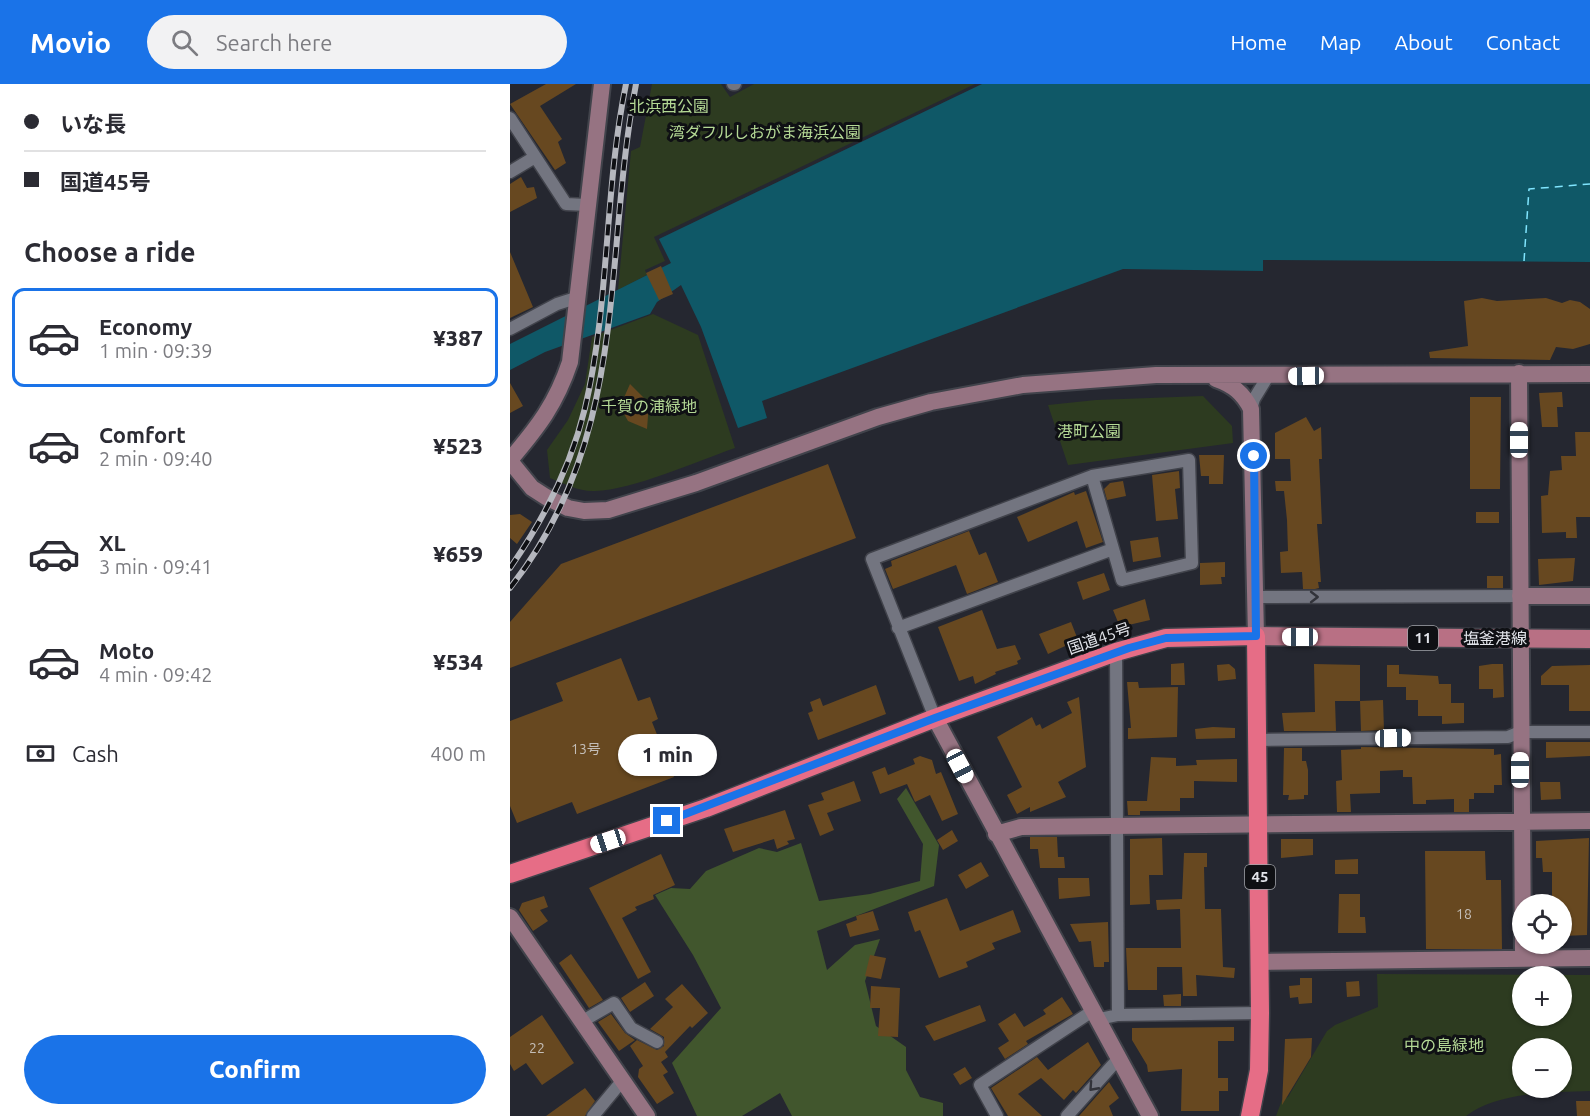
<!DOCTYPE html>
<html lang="en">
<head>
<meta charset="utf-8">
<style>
  :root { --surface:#fff; --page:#f2f2f3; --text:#2b2b33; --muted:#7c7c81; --line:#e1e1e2; --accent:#1a73e8 }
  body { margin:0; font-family:Ubuntu,"Noto Sans JP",sans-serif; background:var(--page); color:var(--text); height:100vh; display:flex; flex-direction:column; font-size:22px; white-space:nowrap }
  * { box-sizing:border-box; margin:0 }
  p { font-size:20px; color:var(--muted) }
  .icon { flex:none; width:33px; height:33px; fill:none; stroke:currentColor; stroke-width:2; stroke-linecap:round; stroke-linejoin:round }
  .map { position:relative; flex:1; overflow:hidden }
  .details { display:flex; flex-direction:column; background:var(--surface); width:510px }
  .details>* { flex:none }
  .hud { display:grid; align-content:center; height:132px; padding:0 24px; background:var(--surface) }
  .fabs { position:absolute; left:1002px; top:810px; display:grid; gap:12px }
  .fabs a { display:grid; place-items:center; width:60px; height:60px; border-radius:50%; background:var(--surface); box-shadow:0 2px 4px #0004; font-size:30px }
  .end { position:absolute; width:27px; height:27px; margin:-14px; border:8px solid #1a73e8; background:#fff; box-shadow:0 0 0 3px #fff }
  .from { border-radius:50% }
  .bubble { position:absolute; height:42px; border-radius:21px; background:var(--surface); box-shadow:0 2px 4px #0004; font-size:20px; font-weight:800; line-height:42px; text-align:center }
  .car { position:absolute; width:18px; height:36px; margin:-18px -9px; border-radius:8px; box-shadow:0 0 4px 2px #0007; background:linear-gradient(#fff 24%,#345 0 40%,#fff 0 76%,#345 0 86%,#fff 0) }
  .hud b { display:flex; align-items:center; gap:21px; height:57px; font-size:22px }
  .hud b+b { border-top:2px solid var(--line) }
  .hud i { width:15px; height:15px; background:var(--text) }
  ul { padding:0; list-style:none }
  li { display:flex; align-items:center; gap:18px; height:99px; margin:0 12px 9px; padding:0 12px; border:3px solid transparent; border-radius:12px }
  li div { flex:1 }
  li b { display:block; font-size:22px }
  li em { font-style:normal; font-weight:800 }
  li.current { border-color:var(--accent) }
  li>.icon { width:54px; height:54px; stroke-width:1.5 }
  h2 { padding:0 24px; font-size:27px; line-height:72px }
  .pay { display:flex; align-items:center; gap:15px; height:66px; padding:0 24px; font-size:22px }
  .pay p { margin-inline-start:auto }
  .cta { display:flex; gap:12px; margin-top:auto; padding:12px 24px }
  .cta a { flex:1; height:69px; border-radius:36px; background:var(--accent); color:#fff; font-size:24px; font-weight:800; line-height:69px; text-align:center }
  header { display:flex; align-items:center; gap:36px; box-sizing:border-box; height:84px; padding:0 30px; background:var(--accent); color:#fff }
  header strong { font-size:28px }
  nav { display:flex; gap:33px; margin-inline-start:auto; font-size:21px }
  .search { width:420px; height:54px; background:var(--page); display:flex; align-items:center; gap:15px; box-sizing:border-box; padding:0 21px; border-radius:33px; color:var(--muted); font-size:22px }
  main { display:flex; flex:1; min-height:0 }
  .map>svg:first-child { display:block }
  .green { fill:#2d3b20; fill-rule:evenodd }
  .forest { fill:#41562d }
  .water { fill:#0f5867 }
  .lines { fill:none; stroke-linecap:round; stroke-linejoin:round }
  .ferry { stroke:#80e5fe; stroke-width:1.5; stroke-dasharray:8 6; stroke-linecap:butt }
  .building { fill:#674820 }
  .street-casing { stroke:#41434b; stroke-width:15 }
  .secondary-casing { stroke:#41434b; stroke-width:20 }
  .primary-casing { stroke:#41434b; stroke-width:21 }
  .highway-casing { stroke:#41434b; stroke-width:21 }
  .street { stroke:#737580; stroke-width:12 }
  .secondary { stroke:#967382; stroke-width:16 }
  .primary { stroke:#b87084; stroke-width:18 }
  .highway { stroke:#e66d86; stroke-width:18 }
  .rail-casing { stroke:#b5b7be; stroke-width:6 }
  .rail { stroke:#0f1014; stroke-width:4; stroke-dasharray:11; stroke-linecap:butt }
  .oneway { stroke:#32333a }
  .route { stroke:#1a73e8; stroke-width:8 }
  .labels { text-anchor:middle; stroke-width:6; stroke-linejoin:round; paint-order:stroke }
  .number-label { font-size:14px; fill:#c4beb8 }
  .shield { fill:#0f1014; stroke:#a3a5aa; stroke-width:1.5 }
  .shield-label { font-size:15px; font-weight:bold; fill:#e3e5eb }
  .park-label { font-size:16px; fill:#b4d995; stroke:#0f1014 }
  .street-label { font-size:16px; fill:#e3e5eb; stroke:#0f1014 }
</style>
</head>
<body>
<header>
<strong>Movio</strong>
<div class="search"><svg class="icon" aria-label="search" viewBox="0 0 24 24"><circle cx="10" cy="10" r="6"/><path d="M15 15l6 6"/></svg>Search here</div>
<nav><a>Home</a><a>Map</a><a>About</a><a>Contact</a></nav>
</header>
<main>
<section class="details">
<div class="hud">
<b><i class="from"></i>いな長</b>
<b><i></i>国道45号</b>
</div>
<h2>Choose a ride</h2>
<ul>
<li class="current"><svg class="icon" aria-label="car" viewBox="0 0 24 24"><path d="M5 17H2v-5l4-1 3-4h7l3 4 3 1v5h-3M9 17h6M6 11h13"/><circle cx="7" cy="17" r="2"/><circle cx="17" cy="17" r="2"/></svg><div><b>Economy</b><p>1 min · 09:39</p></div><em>¥387</em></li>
<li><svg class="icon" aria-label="car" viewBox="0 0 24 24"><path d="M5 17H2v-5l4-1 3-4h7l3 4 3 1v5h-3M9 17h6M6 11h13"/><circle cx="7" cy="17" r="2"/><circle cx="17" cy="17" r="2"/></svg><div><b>Comfort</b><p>2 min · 09:40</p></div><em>¥523</em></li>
<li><svg class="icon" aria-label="car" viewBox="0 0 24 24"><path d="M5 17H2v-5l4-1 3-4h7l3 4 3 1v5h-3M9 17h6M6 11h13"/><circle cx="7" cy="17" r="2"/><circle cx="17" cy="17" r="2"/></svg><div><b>XL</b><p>3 min · 09:41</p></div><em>¥659</em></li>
<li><svg class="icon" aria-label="car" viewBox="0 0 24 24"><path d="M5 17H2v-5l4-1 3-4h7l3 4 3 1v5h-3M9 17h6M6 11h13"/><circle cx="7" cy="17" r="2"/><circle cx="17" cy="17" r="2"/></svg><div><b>Moto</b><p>4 min · 09:42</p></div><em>¥534</em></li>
</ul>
<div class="pay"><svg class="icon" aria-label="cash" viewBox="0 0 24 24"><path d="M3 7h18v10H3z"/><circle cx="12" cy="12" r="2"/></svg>Cash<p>400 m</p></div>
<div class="cta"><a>Confirm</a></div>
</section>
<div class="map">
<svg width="1080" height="1032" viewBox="0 0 1080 1032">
  <rect width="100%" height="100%" fill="#252730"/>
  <path class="green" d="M142 0H211L220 13 244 0H465L144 153 155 177 135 186 137 191 108 206 121 67 130 63Z
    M143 230 188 251 225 364C188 377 122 406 85 407 70 408 55 400 40 394L37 366 58 336 75 300 82 253Z
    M693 312 722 342 723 359 558 381 538 321 586 316Z
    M867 890 1080 891V1007C1043 1008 987 1008 956 1032H766L772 1016 778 1013 817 947 825 941 868 923ZM1012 892H1052V932H1012ZM1012 964H1052V1004H1012Z"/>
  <path class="forest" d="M396 704 429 761 424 802 307 847 317 886 345 861 370 855 355 897 366 942 396 963V986L410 1013 433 1019V1032H282L270 1009 232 1032H187L162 979 211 924 183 871 145 811 161 804 180 805 196 787 249 764 267 768 291 759 309 817 360 810 410 797 413 760 387 715Z"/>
  <path class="water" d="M472 0H1080V178L753 176V187L613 185 252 317 257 334 228 344 191 243 171 201 147 218 140 230 35 268 0 286V260L161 179 149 155Z"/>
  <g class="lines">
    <path class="ferry" d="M1014 177 1019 105 1080 100"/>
  </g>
  <path class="building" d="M36 0H66L30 22 52 55 48 58 56 79 45 86 0 20Z
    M11 93 17 104 24 103 27 114 0 128V100Z
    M0 168 23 223 0 234Z
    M151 182 163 210 149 216 136 189Z
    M972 214 987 217 1036 214 1052 219 1060 216 1070 218 1080 225V260L1063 265 1046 263 1040 276 920 274 919 268 958 262 954 217Z
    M0 299 13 322 0 329Z
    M120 300 139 319 137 345 118 337 113 328 112 318Z
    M1052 308 1053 323H1047L1048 343H1032L1029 309Z
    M960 313H991L990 405H960Z
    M796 333 804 347 811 343 812 375H809L812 440H807L811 498H808L809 504 805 505H793L792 488 771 489 770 468 778 467 777 436 774 407H766L765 397H781L780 375H765V349Z
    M1065 348H1080V433H1066L1067 454H1056V448L1032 449 1031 412 1038 411 1040 387 1052 386 1051 372H1066Z
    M689 371H714L713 400H699V392H691Z
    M318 380 346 454 0 584V538L51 480Z
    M669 387 670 404 665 405 668 435 646 437 642 391Z
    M613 397 616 412 597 416 594 405 600 399Z
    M576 407 593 458 576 464 567 437 518 458 507 433 564 408 565 411Z
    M966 428H989V439H966Z
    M10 430 22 438 7 460 0 454V431Z
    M459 447 469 471 476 468 488 498 457 510 446 481 383 505 375 485 382 482 381 477Z
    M648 453 651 473 623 478 620 457Z
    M1065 474 1063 497 1029 501 1028 475Z
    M715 478V493H711L712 500 690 501V479Z
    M594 489 600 506 573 516 567 498Z
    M977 492H993V504H977Z
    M635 515 640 536 610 543 603 526Z
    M472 526 487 565 505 561 511 575 507 577 508 580 485 588 486 590 465 600 463 592 449 597 428 543Z
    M561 538 568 556 538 570 529 550Z
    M111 574 128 617 140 613 148 635 142 638 164 693 67 730 62 718 7 739 0 722V637L53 617 46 599Z
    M674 579 675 601H661V580Z
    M719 580 725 585 726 595 708 597 707 581Z
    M804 580 850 581V617H825L826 647H774L772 629 805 628Z
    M982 580H993L994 613 983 614V605H969V582Z
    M877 581H889V590L928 592 929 600H941V619H954V639L932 640V632H908V616H896V603H877Z
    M1080 581V627H1059V601H1031V592L1042 582Z
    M617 598H628L629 604 668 603 667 653 618 655V644H621Z
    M366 601 376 630 308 656 298 629 303 627 300 618 310 614 313 622Z
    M569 613 576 683 548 698 556 713 520 728V723L507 730 497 711 512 703 487 653 522 633 526 642 530 640 532 645 562 629 557 618Z
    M873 616 874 646 851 647 850 617Z
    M703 643 725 644V654L686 655 685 645Z
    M1036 658H1080V672L1036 674Z
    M851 663 984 665V671L991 670 992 701H984V709H964V715H959V728H944V715L916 716V720H903L902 693H893V686L870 687V709L840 710 841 728H827L826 697 832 696 831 666 851 665Z
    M774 664H792V677H796L798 686V711H794V715L778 716 779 711H773Z
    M410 672 422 676 426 690 431 688 448 730 432 737 420 711 405 718 397 700 370 710 362 688 375 683 378 691 405 680 403 675Z
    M641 673 666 674V682L687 681 686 676 727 675V698L684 697V714H670V727H630V731H618L617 717H637Z
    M344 697 351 717 317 729 324 746 310 752 298 721 314 716 311 709Z
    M1030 698H1050L1051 715 1031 716Z
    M275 726 285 755 277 757 279 760 267 765 264 755 223 768 214 745Z
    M442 746 448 757 433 766 427 756Z
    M520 753H547L548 773H554L555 784H530L528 765H520Z
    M652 754 653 791H639L640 820 620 821V755Z
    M1079 754 1077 851 1052 852V820H1042V788H1033L1032 774H1026V757Z
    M771 755H803V771L771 774Z
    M915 767H975L976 796H991L992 865H916Z
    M674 769H697V783H694L695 825H711L713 883 725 884 724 894 686 891 687 912H673L672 883H647V906H618L616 864H671L670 825 647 826 646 816 672 815Z
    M151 770 165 801 143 811 144 815 125 823 127 826 112 834 141 888 128 895 79 804Z
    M848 775V790H825V776Z
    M471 778 479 792 456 805 448 791Z
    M548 794H579L580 812 549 815Z
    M829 810H850V833H855L856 849H828Z
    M34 812 38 823 30 826 38 837 23 847 9 826 12 819Z
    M437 814 450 847 503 826 511 848 482 859 485 865 456 878 458 883 429 894 410 846 405 848 398 828Z
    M363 827 369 846 340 853 336 840 347 836 346 832Z
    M598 838 599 878H594V883H584L581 857 569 858 560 840Z
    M61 870 93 916 79 924 49 879Z
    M360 871 376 874 371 895 355 892Z
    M790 894H802V919L789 920 788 913 780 914 779 902 790 901Z
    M849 897 850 912 837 913 836 898Z
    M135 898 144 912 120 928 111 914Z
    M172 900 198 929 182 944 180 942 155 968 158 973 151 978 158 988 153 991 164 1009 147 1020 128 993 129 985 133 982 120 962 127 956 147 966 154 962V953L140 945 163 923 155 915Z
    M361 902 390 904 388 953 368 952 370 924H360Z
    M671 910V922H654L653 911Z
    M552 913 563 930 516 957 518 960 495 975 488 964 499 957 488 940 505 929 514 943 536 930 533 926Z
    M470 921 476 937 424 957 415 942Z
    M101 930 115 949 125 956 109 967 88 938Z
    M32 931 64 979 32 1001 16 979 4 987 0 980V953Z
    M724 943V957H708V994H718V1007H709V1027H671L672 985 638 988 637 981 622 956V944Z
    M802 954 801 973 772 1021 775 955Z
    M578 958 591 981 566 1009 563 1006 554 1016 531 994 508 1010 532 1032H498L481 1004 527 973 538 986Z
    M455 983 462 994 450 1001 443 990Z
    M599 998 609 1014 599 1022 603 1032H569Z
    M75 1004 85 1017 75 1032H36Z
    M1066 1017H1080V1032H1067Z"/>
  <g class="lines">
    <defs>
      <path id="street" d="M223 0H225
        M0 34 56 120 77 121
        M0 88 25 73
        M0 245 47 220 69 213
        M741 325 744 315 758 292
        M746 513 1010 512
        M388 544 603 465
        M425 634 362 475 582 392 679 376 682 479 612 496 582 392
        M749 656 998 653 1010 648H1080
        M608 931 750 929
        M589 935 608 931 606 568
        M71 938 104 919 121 944 147 958
        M83 1032 112 997
        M487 1032 470 1001 584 926
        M557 1032 609 974"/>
      <path id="secondary" d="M1009 289 1013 874
        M706 295C723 301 733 309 741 325L746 552
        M0 376C28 343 46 320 60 278L92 0
        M0 377 22 404 36 413 58 424 74 427 98 426 186 399 368 333 421 318 513 301 646 291 1080 290
        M1010 512H1080
        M425 634 640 1032
        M486 750 511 743 1080 737
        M0 833 137 1032
        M749 878 1080 874"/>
      <path id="primary" d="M746 552 1080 555"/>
      <path id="highway" d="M0 790 196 724 425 634 606 568 656 554 746 552 750 929 749 986 740 1032"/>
    </defs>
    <use href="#street" class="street-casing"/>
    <use href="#secondary" class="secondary-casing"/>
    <use href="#primary" class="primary-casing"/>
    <use href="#highway" class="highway-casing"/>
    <use href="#street" class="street"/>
    <use href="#secondary" class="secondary"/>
    <use href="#primary" class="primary"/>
    <use href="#highway" class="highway"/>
    <defs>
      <path id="rail" d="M0 484C34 435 61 382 75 324 100 218 94 107 116 0
        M0 504C121 350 92 179 126 0"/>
    </defs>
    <use href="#rail" class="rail-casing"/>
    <use href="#rail" class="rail"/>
  </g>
  <defs><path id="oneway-chevron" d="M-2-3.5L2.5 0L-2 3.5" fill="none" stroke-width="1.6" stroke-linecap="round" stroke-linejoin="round" transform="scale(1.5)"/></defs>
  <g class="oneway">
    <use href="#oneway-chevron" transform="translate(804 513)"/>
    <use href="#oneway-chevron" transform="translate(583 1003) rotate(132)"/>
  </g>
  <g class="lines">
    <path class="route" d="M157 737 425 634 619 564 656 554 746 552 744 372"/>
  </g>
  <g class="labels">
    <g class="number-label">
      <text x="76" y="670">13号</text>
      <text x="954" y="835">18</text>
      <text x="27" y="969">22</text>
    </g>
    <g class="shield">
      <rect x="898" y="542" width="30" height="24" rx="4.5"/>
      <rect x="735" y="781" width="30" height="24" rx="4.5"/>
    </g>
    <g class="shield-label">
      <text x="913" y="559">11</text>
      <text x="750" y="798">45</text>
    </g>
    <g class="park-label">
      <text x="159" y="28">北浜西公園</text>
      <text x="255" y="54">湾ダフルしおがま海浜公園</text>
      <text x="139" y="328">千賀の浦緑地</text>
      <text x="579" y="353">港町公園</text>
      <text x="934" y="967">中の島緑地</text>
    </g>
    <g class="street-label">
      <text transform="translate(589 554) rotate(-19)" y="6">国道45号</text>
      <text x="985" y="560">塩釜港線</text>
    </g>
  </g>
</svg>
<div class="fabs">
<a><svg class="icon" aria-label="locate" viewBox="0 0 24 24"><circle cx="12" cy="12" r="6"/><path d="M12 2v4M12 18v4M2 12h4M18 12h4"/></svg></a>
<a>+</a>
<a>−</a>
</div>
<i class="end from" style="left:744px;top:372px"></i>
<i class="end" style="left:157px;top:737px"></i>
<div class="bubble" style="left:108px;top:650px;width:99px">1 min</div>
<i class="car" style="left:796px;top:292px;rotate:269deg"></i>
<i class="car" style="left:1009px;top:356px;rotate:0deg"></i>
<i class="car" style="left:790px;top:553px;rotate:270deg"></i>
<i class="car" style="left:883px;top:654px;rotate:89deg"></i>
<i class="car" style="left:450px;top:682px;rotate:152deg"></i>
<i class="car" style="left:1010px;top:686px;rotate:0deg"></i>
<i class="car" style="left:98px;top:757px;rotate:252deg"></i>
</div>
</main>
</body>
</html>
